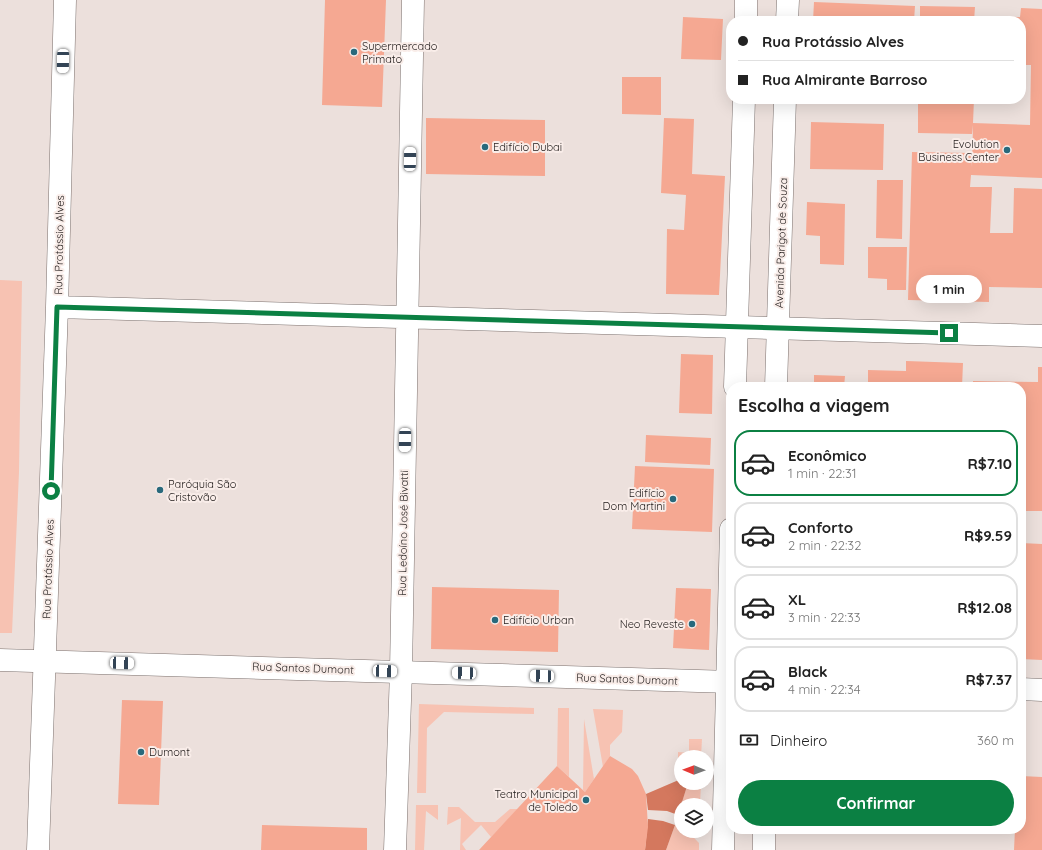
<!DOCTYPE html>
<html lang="pt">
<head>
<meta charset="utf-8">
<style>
  :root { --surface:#fff; --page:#f6f6f6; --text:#222; --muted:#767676; --line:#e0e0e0; --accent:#0b8043 }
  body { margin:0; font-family:Quicksand,sans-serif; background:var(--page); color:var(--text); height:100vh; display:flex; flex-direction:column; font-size:15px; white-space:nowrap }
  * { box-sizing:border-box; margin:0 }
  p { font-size:13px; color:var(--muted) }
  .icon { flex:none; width:22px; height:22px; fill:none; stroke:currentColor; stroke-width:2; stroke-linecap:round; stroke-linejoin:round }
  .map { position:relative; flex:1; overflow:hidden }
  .details { position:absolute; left:726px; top:382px; width:300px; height:452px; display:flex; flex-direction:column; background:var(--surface); border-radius:16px; box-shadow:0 4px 16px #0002 }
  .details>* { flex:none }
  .top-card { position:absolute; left:726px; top:16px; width:300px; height:88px; border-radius:16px; box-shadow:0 4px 16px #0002; display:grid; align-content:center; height:88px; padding:0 12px; background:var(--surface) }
  .needle { width:26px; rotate:271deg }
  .buttons { position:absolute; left:674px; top:750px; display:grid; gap:8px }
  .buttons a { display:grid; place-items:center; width:40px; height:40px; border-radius:50%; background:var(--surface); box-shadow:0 4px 16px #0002; font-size:20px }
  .end { position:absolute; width:18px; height:18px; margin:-9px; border:5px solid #0b8043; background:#fff; box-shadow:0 0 0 2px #fff }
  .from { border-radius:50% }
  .bubble { position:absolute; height:28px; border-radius:14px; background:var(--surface); box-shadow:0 4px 16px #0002; font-size:13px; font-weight:800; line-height:28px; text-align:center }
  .car { position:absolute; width:12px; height:24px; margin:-12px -6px; border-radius:5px; box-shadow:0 0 3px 1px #0007; background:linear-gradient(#fff 24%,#345 0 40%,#fff 0 76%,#345 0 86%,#fff 0) }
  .top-card b { display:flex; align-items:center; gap:14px; height:38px; font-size:15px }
  .top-card b+b { border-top:1px solid var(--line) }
  .top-card i { width:10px; height:10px; background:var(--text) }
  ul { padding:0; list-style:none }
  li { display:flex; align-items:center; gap:12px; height:66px; margin:0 8px 6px; padding:0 4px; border:2px solid var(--line); border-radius:16px }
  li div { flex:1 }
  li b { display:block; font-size:15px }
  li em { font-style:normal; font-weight:800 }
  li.current { border-color:var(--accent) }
  li>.icon { width:36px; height:36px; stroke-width:1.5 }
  h2 { padding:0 12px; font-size:18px; line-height:48px }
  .pay { display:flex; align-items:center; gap:10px; height:44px; padding:0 12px; font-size:15px }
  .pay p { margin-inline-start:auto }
  .action { display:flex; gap:8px; margin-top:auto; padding:8px 12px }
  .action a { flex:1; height:46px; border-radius:24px; background:var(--accent); color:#fff; font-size:16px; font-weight:800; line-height:46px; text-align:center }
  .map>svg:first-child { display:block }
  .green { fill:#f7c2b2 }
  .water { fill:#d4785e }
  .building { fill:#f5a892 }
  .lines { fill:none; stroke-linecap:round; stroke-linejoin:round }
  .minor-casing { stroke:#7c716e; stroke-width:23 }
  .tertiary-casing { stroke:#7c716e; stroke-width:23 }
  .primary-casing { stroke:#7c716e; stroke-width:23 }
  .minor { stroke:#fff; stroke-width:22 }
  .tertiary { stroke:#fff; stroke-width:22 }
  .primary { stroke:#fff; stroke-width:22 }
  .route { stroke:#0b8043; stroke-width:5 }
  .poi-dot { fill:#28697c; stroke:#f9ede9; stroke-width:1.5 }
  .labels { text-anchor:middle; stroke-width:4; stroke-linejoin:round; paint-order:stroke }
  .poi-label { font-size:11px; fill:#1f1a19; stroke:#f9ede9; text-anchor:start }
  .street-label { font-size:11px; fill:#1f1a19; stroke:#f9ede9 }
</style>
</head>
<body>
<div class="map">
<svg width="1042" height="850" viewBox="0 0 1042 850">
  <rect width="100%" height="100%" fill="#ece0dc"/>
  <path class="green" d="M0 280 22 281 19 472 12 633H0Z
    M419 704 534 708V714L444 712 427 728 426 793H417Z
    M558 708H569V777L557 766Z
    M593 709 623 710 622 732 610 745V756L603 767Z
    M584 719 594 779 585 792 583 790Z
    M689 739H702L701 757H681V760H678V752L689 753Z
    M688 783H701L700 805H681V816L678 815Z
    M416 805H438V820L426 811 424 850H415Z
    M448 807H459L475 822H495L510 809H518L491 837 481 825 462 844 466 850H460L461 818 447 825Z
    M675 825 681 828V831C689 831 694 838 699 843V850H666Z"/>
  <path class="water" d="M681 779V783H688L678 815 667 811 648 810 646 794Z
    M648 819 663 821 675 825 666 850H645Z"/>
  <path class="building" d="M325 0H386L382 107 322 105Z
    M814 2 915 6 914 21H813Z
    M920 6 975 7 974 21H920Z
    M1021 8 1042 9V178L971 175 970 187H992L990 233H1013L1014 188 1042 189V288L989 287V302L908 300 912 152 971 153 972 167 973 125 972 134 918 133V99H974L973 123 1030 125 1031 65H1021V21H980V16L1020 17Z
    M683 17 723 19 721 60 681 59Z
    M622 77H661V115L622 114Z
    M426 118 545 120V176L426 174Z
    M664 118 694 119 692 174 725 176 719 295 666 294 667 229 684 230 686 195 661 193Z
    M811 122 884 124 883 170 810 169Z
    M877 180H903L902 239 876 238Z
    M807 202 845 204 844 265 820 264V236L806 235Z
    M868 247H907L906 290H887V279L868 278Z
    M681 354 713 355 712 414 679 413Z
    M906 361 963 363 962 387H868V370L906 371Z
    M1038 367H1042V511H1021V423H1023V408H1021V387H973V381L1038 382Z
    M814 375 845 376 844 387H814Z
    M646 435 711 438 710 465 645 462Z
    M635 466 714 469 712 532 632 529Z
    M1021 543 1042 544V660L1021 659Z
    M432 587 559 590 558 652 431 649Z
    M676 588 711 589 709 650 673 648Z
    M122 700 163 701 159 805 118 804Z
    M610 756 632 769 638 776 646 794 648 827 645 850H479L557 766 585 792Z
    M1021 776 1042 777V850H1014L1015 829H1021Z
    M262 825 367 828V850H261Z"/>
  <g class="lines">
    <defs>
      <path id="minor" d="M57 307 1042 336
        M38 850 57 307 65 0
        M395 850 401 671 413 0"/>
      <path id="tertiary" d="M0 660 731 682
        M1021 689 1042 690"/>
      <path id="primary" d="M746 21V0
        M787 21 788 0
        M735 387 744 99
        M776 387 785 99
        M723 850 731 529
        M764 850V829"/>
    </defs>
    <use href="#minor" class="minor-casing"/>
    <use href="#tertiary" class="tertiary-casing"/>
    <use href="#primary" class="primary-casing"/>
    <use href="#minor" class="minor"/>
    <use href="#tertiary" class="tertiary"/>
    <use href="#primary" class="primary"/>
  </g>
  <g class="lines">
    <path class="route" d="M51 491 57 307 949 333"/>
  </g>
  <g class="poi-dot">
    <circle cx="354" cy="52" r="4"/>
    <circle cx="485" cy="147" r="4"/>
    <circle cx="1007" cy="150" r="4"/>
    <circle cx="160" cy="490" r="4"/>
    <circle cx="673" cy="499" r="4"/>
    <circle cx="495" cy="620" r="4"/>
    <circle cx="692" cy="624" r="4"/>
    <circle cx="141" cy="752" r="4"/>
    <circle cx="586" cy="800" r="4"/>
  </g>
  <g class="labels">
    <g class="poi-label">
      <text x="362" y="50">Supermercado<tspan x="362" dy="13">Primato</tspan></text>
      <text x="999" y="148" text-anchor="end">Evolution<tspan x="999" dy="13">Business Center</tspan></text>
      <text x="493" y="151">Edifício Dubai</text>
      <text x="168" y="488">Paróquia São<tspan x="168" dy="13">Cristovão</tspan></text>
      <text x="665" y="497" text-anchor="end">Edifício<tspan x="665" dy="13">Dom Martini</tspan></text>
      <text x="503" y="624">Edifício Urban</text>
      <text x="684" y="628" text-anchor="end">Neo Reveste</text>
      <text x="149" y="756">Dumont</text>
      <text x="578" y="798" text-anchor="end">Teatro Municipal<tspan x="578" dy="13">de Toledo</tspan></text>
    </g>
    <g class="street-label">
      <text transform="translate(781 243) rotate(-88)" y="4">Avenida Parigot de Souza</text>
      <text transform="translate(59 245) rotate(-89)" y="4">Rua Protássio Alves</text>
      <text transform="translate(403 533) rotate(-89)" y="4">Rua Ledoíno José Bivatti</text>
      <text transform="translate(48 569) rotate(-88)" y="4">Rua Protássio Alves</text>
      <text transform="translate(303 668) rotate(2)" y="4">Rua Santos Dumont</text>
      <text transform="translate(627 679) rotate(2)" y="4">Rua Santos Dumont</text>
    </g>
  </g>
</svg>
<div class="buttons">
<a><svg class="needle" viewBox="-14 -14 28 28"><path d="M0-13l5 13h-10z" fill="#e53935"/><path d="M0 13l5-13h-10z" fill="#767676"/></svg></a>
<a><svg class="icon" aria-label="layers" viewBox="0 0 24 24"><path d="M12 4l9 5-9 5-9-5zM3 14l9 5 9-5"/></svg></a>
</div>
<i class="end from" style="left:51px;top:491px"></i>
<i class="end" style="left:949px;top:333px"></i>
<div class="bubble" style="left:916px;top:275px;width:66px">1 min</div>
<i class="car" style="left:63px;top:61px;rotate:181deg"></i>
<i class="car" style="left:410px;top:159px;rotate:1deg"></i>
<i class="car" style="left:405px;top:440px;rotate:181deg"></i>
<i class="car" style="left:122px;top:663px;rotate:92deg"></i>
<i class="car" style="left:385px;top:671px;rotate:92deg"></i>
<i class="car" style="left:464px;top:673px;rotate:272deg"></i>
<i class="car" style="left:542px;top:676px;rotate:272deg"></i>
<div class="top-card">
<b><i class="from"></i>Rua Protássio Alves</b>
<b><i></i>Rua Almirante Barroso</b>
</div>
<section class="details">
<h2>Escolha a viagem</h2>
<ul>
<li class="current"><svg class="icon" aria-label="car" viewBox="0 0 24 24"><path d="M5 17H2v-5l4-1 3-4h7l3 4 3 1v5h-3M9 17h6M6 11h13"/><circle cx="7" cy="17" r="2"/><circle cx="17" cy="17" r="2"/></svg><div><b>Econômico</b><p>1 min · 22:31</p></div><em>R$7.10</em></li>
<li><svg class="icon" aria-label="car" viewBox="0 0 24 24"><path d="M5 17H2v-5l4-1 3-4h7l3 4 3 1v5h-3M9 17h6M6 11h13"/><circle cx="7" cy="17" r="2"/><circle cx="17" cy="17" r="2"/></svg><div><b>Conforto</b><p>2 min · 22:32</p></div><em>R$9.59</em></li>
<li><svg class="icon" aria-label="car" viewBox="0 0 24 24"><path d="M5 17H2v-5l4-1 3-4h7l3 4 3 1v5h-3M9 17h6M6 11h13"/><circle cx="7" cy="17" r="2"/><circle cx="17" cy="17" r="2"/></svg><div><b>XL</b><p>3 min · 22:33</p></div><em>R$12.08</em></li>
<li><svg class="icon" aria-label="car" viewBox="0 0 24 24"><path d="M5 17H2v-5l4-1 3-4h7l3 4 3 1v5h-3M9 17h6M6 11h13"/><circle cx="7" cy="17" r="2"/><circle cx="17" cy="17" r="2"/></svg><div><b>Black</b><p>4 min · 22:34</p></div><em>R$7.37</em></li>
</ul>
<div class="pay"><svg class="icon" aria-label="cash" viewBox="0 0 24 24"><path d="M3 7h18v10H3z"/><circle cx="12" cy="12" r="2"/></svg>Dinheiro<p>360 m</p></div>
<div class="action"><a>Confirmar</a></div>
</section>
</div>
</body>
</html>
